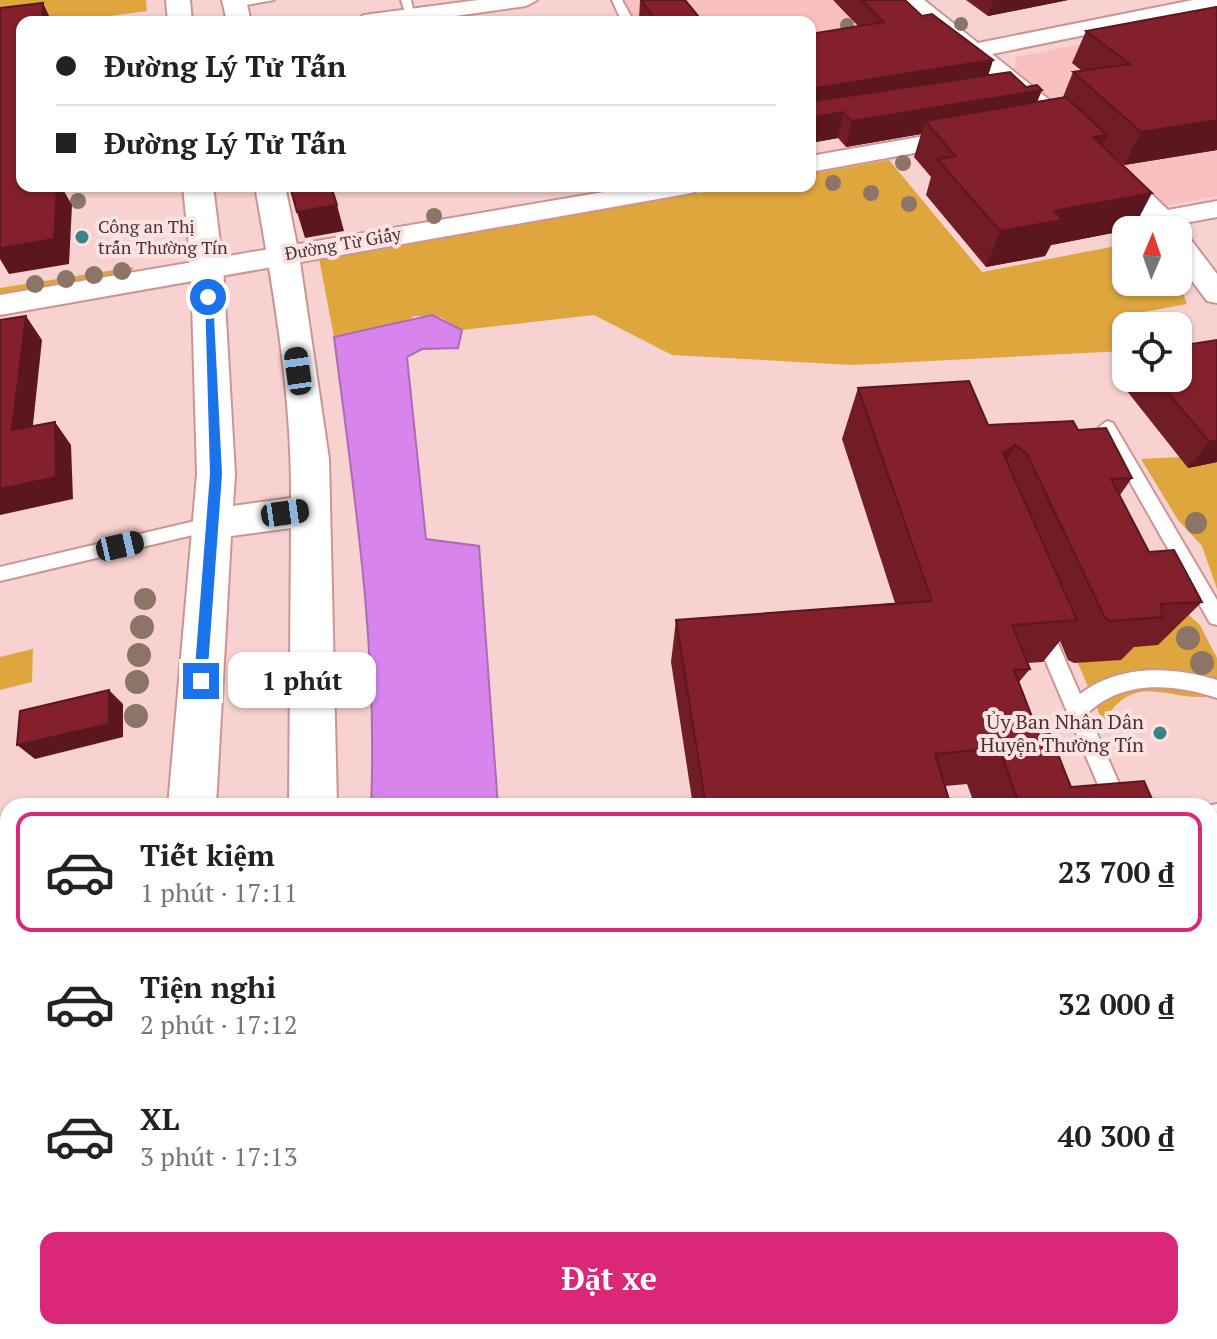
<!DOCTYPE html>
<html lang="vi">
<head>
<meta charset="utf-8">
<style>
  :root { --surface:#fff; --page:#f2f2f2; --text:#222; --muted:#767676; --line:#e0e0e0; --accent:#db2777 }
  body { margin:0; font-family:"PT Serif",serif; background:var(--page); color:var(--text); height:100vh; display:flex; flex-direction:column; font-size:30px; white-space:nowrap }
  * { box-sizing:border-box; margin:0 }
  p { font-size:26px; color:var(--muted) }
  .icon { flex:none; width:44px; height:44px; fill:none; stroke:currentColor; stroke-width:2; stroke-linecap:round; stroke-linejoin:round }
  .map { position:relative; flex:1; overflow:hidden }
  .details { position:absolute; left:0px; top:798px; width:1218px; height:542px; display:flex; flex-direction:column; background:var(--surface); border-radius:24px 24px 0 0; box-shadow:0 2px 6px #0004 }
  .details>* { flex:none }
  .banner { position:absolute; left:16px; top:16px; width:800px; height:176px; border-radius:16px; box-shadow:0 2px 6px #0004; display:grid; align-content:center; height:176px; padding:0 40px; background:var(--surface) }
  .needle { width:52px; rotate:2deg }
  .buttons { position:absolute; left:1112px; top:216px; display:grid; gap:16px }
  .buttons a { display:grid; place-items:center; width:80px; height:80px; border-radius:16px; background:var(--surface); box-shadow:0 2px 6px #0004; font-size:40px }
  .end { position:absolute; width:36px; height:36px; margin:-18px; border:10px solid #1a73e8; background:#fff; box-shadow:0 0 0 4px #fff }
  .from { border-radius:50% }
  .bubble { position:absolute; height:56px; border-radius:16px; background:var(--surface); box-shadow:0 2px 6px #0004; font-size:26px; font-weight:700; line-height:56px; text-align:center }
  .car { position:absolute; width:24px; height:48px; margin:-24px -12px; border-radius:10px; box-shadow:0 0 6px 2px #0007; background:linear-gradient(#222 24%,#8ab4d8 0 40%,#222 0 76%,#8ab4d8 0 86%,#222 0) }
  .banner b { display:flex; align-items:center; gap:28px; height:76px; font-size:30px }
  .banner b+b { border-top:2px solid var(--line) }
  .banner i { width:20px; height:20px; background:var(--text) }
  ul { padding:14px 0 0; list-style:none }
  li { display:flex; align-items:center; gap:24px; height:120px; margin:0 16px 12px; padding:0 24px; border:4px solid transparent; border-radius:16px }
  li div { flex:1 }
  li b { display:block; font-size:30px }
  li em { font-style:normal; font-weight:700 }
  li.active { border-color:var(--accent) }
  li>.icon { width:72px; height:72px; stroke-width:1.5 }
  .button { display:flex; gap:16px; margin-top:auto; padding:16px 40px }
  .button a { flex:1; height:92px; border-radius:16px; background:var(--accent); color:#fff; font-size:32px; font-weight:700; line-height:92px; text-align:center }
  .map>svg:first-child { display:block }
  .built { fill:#f8c0bf }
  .green { fill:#dea63d }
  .forest { fill:#c68f1f }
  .water { fill:#d784ec; stroke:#ad6bb4; stroke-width:2 }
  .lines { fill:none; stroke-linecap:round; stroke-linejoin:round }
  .service-casing { stroke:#ce9494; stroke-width:4 }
  .minor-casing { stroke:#ce9494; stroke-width:4 }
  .tertiary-casing { stroke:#ce9494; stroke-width:4 }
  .service { fill:#fff; fill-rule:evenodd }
  .minor { fill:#fff; fill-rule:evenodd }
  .tertiary { fill:#fff; fill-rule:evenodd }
  .tree { fill:#8c7467 }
  .wall { fill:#721c25 }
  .shaded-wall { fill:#5c161e }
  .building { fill:#84202b; stroke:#5c161e; stroke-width:2 }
  .route { fill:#1a73e8 }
  .poi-dot { fill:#398285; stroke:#fce3e2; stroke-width:3 }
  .labels { text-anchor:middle; stroke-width:8; stroke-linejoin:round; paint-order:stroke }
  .far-poi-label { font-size:18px; fill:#4a3232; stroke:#fce3e2; text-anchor:start }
  .far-street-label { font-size:18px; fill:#4a3232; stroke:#fce3e2 }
  .poi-label { font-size:20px; fill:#4a3232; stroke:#fce3e2; text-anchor:end }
</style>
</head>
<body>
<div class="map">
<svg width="1217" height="1339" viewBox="0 0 1217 1339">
  <rect width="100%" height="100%" fill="#f7d2d1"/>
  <path class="built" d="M624 0H887L810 84V22H635Z
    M1177 25 1217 39V196L1165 206 1014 70 1016 57Z"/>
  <path class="green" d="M0 0H146L147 11 65 22H22L0 31Z
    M889 160 982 272 1126 244V282H1178V279L1187 304 1144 312 1157 326H1126L1124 351 853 365 672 355 594 315 462 330 440 317 415 316 398 325 334 337 319 258 739 186H810V174Z
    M133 267 132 274 0 295V288Z
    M1217 455V589L1202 546 1178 520 1141 459Z
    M995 469 1116 496 1180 607 1200 625 1217 658V695C1170 706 1138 666 1103 722Z
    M33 649 32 682 0 690V657Z"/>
  <path class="forest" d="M1217 1270V1339H973L972 1332H1210V1271Z"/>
  <path class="water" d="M432 315 462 330 458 348 422 349 407 357 426 539 479 546 498 806H371C378 648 354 493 334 337Z"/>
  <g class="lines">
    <defs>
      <path id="service" d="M274 0 235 7 230 4 241 0Z
        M401 0H411L415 18H407Z
        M612 0H622L634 22H622Z
        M1107 421 1113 423 1217 600V625L1210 623 1099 427Z
        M212 517 218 519 221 524 218 529 0 581V567Z
        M1042 621 1049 623 1080 694C1119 664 1173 666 1217 680V698C1175 684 1123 679 1088 713L1129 806H1107L1032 629 1035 623Z
        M1217 804V824L1210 825V806H1206Z"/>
      <path id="minor" d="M478 0H537L526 6 413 22H353L364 15Z
        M900 0H924L978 43 1193 0H1217V8L992 54 1052 102 1055 107 1052 112H1034Z
        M971 128 980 131 984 136 980 141 810 172V156Z
        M1108 159 1117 161 1168 210 1217 201V217L1179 224 1183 230 1180 234 1188 236 1217 274V303L1207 301 1178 262V230H1155L1099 173 1095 167 1099 161Z
        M639 186H699L695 192 686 194 0 315V295Z"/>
      <path id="tertiary" d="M166 0H190L192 22H168Z
        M222 0H246L251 22H227Z
        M183 186H213L223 267 235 474 233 506 291 498C292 394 273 288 255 186H285L299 255 329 459 337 806H289L291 528 231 536 216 806H168L197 474 191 267Z
        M44 1332H108L106 1339H42Z
        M212 1332H276L274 1339H210Z"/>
    </defs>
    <use href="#service" class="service-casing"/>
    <use href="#minor" class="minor-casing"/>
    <use href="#tertiary" class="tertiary-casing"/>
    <use href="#service" class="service"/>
    <use href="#minor" class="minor"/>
    <use href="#tertiary" class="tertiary"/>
  </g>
  <g class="tree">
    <circle cx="961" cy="24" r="7"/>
    <circle cx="847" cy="25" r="7"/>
    <circle cx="903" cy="163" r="8"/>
    <circle cx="833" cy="183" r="8"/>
    <circle cx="871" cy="193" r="8"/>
    <circle cx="78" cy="201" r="8"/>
    <circle cx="909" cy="204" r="8"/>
    <circle cx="434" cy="216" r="8"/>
    <circle cx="122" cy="271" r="9"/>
    <circle cx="94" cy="275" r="9"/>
    <circle cx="66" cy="279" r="9"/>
    <circle cx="35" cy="284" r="9"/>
    <circle cx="1196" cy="523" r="11"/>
    <circle cx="145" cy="599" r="11"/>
    <circle cx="142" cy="627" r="12"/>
    <circle cx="1188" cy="638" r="12"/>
    <circle cx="139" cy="655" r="12"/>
    <circle cx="1202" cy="663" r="12"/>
    <circle cx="137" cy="682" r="12"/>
    <circle cx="136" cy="716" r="12"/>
  </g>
  <path class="wall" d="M640 0H685L703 22 639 20Z
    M833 0H905L922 16 993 60 988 75 1038 101 1063 97 1073 72 1082 71 1072 63 1086 31 1217 7V150L1124 165 1102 146 1133 229 1051 245 1045 256 986 267 926 195 931 177 914 157 921 134 846 147 838 138 810 143V34L858 26Z
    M966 0H1068L988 16Z
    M1217 340V462L1188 468 1119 381 1126 370V378H1178Z
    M858 388 988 425 1078 430 1132 478 1120 495 1149 552 1202 602 1158 645 1134 647 1121 660 1074 663 1068 660 1060 641 1043 662 1027 663 1030 669 1019 682 1039 735 1071 787 1155 806H975L967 784 945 786 951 806H693L671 662 676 620 895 603 842 439Z"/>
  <path class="shaded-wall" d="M993 0H1068L988 16Z
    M43 3 52 22H42Z
    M993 60 985 86 810 113 814 88Z
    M1042 90 1032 115 925 121 921 134 846 147 852 121Z
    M843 112 838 138 810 143V118Z
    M1217 120V150L1124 165 1141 132Z
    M1107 135 1090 171 1093 137Z
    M57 186H61L72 205 69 264 9 274 0 259V248Z
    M331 186H350L332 189Z
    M1152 193 1133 229 1051 245 1045 256 986 267 1000 231 1054 211Z
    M337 205 344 231 305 238 297 212Z
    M26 316 42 340 30 453 12 430Z
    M55 422 71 445 73 499 0 515V489Z
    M1217 440V462L1188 468 1209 442Z
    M1015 445 988 494 1003 453Z
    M109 690 123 704V737L35 759 17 745Z
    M8 1236V1319L2 1339H0V1260Z"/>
  <path class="building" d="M641 0H685L703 22H628L654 18Z
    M862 0H905L922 16 932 14 993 60 814 88 813 101 1010 72 1026 87 1037 85 1042 90 852 121 843 112 810 118V34L884 22Z
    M43 3 42 22H22V186H57L54 239 0 248V8Z
    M1216 7H1217V120L1141 132 1073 72 1130 64 1086 31Z
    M1066 97 1107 135 1093 137 1152 193 1054 211 1062 220 1000 231 937 159 956 156 925 121Z
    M290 186H331L337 205 297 212Z
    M26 316 12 430 55 422 56 477 0 489V320Z
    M1217 340V440L1209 442 1156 378H1178V346Z
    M969 381 988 425 1073 421 1078 430 1106 428 1132 478 1111 479 1149 552 1174 550 1202 602 1161 604 1162 617 1111 621 1105 618 1027 454 1015 445 1003 453 1077 620 1012 625 1030 669 1014 670 1039 735 1050 734 1071 787 1144 781 1155 806H1020L999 748 935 754 951 806H706L676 620 932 601 858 388Z
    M109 690V724L17 745 20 711Z
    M1217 816V1231H1210V817Z
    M0 1045H8V1236L0 1260Z"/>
  <path class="route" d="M205 294 213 297 222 474 207 681 201 686 194 681 210 474Z"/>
  <g class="poi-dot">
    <circle cx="82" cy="237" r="8"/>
    <circle cx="1160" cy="733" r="8"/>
  </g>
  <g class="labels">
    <g class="far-poi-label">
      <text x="98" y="233">Công an Thị<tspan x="98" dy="21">trấn Thường Tín</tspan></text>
    </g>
    <g class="far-street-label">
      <text transform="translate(343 244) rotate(-10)" y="6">Đường Từ Giấy</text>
    </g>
    <g class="poi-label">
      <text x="1144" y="729">Ủy Ban Nhân Dân<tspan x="1144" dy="23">Huyện Thường Tín</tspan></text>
    </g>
  </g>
</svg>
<div class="buttons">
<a><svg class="needle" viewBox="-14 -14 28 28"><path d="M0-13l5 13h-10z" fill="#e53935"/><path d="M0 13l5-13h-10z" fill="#767676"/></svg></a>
<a><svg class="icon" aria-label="locate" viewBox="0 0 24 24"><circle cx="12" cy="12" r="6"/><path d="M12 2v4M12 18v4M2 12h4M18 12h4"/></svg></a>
</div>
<i class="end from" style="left:208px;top:297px"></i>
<i class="end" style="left:201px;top:681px"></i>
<div class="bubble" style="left:228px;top:652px;width:148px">1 phút</div>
<i class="car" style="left:298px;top:371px;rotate:352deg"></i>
<i class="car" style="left:285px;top:513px;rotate:82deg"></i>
<i class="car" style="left:120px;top:546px;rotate:77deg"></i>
<div class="banner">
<b><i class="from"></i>Đường Lý Tử Tấn</b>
<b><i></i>Đường Lý Tử Tấn</b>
</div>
<section class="details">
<ul>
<li class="active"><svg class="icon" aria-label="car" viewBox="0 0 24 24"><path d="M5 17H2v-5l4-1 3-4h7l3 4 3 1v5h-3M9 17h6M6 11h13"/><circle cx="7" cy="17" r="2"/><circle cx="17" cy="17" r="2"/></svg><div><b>Tiết kiệm</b><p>1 phút · 17:11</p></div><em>23 700 ₫</em></li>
<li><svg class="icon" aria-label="car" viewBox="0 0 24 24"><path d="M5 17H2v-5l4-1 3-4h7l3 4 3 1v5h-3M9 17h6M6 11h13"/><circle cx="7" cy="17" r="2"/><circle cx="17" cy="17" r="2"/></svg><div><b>Tiện nghi</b><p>2 phút · 17:12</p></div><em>32 000 ₫</em></li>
<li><svg class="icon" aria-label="car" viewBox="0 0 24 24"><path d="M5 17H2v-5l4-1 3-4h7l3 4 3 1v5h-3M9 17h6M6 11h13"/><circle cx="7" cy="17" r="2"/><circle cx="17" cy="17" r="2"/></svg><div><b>XL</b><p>3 phút · 17:13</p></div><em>40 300 ₫</em></li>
</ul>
<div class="button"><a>Đặt xe</a></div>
</section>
</div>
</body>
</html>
